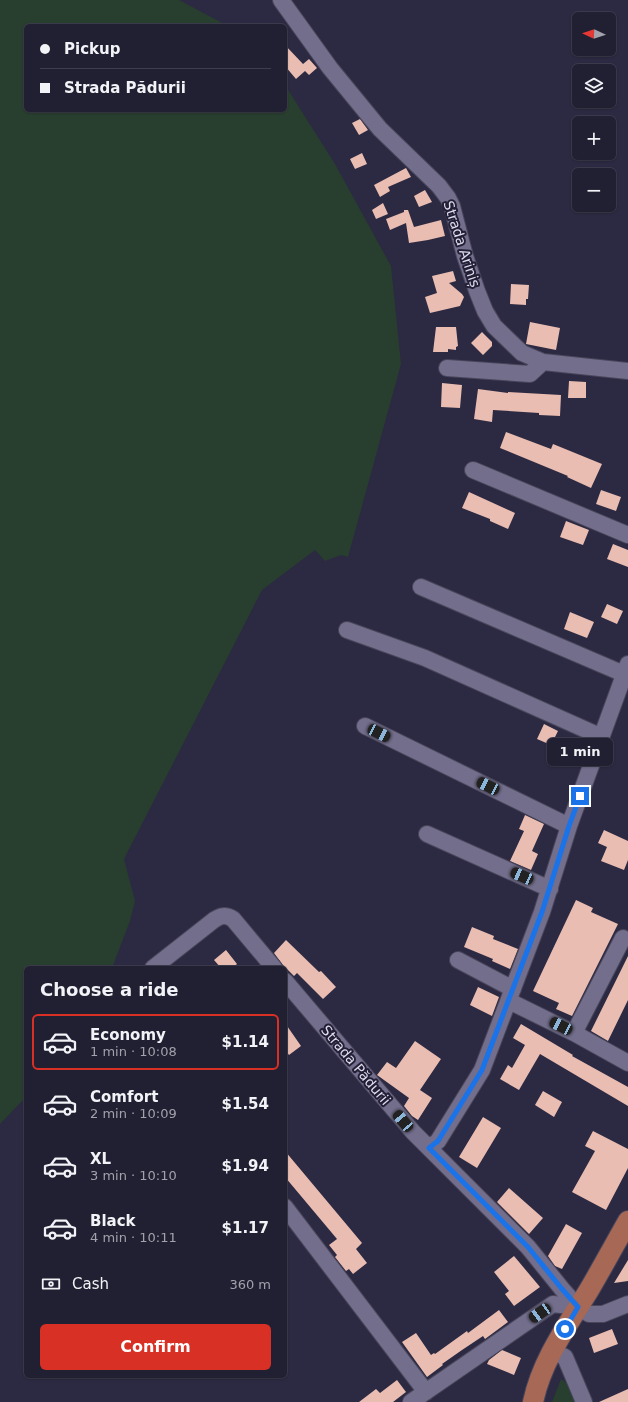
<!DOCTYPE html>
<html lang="en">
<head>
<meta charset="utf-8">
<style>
  :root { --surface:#211f32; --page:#29273a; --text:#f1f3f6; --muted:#a2a2ac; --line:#3e3d4d; --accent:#d93025 }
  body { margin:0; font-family:"DejaVu Sans",sans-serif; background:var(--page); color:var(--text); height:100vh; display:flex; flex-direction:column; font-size:15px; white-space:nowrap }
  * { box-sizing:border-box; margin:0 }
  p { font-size:13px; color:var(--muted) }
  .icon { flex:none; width:22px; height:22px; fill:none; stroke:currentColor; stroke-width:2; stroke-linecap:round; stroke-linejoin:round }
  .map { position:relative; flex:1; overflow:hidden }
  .side { position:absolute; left:24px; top:966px; width:263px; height:412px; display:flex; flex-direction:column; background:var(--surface); border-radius:6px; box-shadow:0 1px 3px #0004,0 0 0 1px var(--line) }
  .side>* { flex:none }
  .guide { position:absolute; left:24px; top:24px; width:263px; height:88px; border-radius:6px; box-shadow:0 1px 3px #0004,0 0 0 1px var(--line); display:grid; align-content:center; height:88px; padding:0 16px; background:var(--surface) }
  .needle { width:26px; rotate:273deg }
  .tools { position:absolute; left:572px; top:12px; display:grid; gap:8px }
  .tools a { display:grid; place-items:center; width:44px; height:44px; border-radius:6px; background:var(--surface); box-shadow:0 1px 3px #0004,0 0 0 1px var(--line); font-size:20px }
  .end { position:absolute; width:18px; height:18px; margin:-9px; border:5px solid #1a73e8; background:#fff; box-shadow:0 0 0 2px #fff }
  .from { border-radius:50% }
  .bubble { position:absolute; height:28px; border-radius:6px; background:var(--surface); box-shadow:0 1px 3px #0004,0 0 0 1px var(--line); font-size:13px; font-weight:800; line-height:28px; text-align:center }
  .car { position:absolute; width:12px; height:24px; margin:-12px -6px; border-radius:5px; box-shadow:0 0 3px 1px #0007; background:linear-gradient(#222 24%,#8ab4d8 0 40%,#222 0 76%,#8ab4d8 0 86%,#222 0) }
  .guide b { display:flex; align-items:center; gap:14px; height:38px; font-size:15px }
  .guide b+b { border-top:1px solid var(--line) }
  .guide i { width:10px; height:10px; background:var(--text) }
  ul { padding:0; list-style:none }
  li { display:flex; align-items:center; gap:12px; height:56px; margin:0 8px 6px; padding:0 8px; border:2px solid transparent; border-radius:6px }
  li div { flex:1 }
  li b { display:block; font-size:15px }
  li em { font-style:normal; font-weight:800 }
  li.selected { border-color:var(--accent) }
  li>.icon { width:36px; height:36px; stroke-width:1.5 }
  h2 { padding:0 16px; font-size:18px; line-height:48px }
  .pay { display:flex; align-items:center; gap:10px; height:44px; padding:0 16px; font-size:15px }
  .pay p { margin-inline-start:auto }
  .primary-button { display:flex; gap:8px; margin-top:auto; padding:8px 16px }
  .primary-button a { flex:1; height:46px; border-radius:6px; background:var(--accent); color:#fff; font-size:16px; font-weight:800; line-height:46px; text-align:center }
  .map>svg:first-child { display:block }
  .green { fill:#283e2e }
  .building { fill:#e9bdb1 }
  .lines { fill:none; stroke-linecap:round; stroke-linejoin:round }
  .minor-casing { stroke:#49465b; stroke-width:18 }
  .major-casing { stroke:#49465b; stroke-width:22 }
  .minor { stroke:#726e8c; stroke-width:16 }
  .major { stroke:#a76955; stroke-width:20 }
  .route { stroke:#1a73e8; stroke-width:5 }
  .labels { text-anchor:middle; stroke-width:4; stroke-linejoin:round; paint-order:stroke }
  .street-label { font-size:14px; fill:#dedded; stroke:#221f37 }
</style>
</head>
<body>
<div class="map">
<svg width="628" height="1402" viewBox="0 0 628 1402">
  <rect width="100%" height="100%" fill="#2c2942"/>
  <path class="green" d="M0 0H179L228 26H26V110H285V85L335 164 391 266 401 364 348 557 341 555 325 561 315 550 262 590 124 859 135 901 130 921 112 968H26V1097L0 1124Z
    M561 1379 567 1383 575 1402H552Z"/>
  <path class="building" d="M285 45 303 64 309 59 317 68 309 75 305 71 296 79 285 66Z
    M360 119 368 130 359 135 352 123Z
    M362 153 367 164 355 169 350 159Z
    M406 168 411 177 388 187 390 191 380 197 374 185Z
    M425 190 432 202 419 207 414 196Z
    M383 203 388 214 376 219 372 210Z
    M404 210H408L414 227 441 220 445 236 428 240 409 243 406 223 390 230 386 219 404 212Z
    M453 271 456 281 449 283 462 294 464 297 460 306 430 313 425 297 437 293 432 276Z
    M511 284 529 285 528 299H526V305L510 304Z
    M530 322 560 328 556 350 526 344Z
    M436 327H456L458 346 456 347V350L448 349V352H433Z
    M482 332 492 342V346L483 355 471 343Z
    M569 381 586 382V398H568Z
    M442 383 462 385 460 408 441 407Z
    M478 389 508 393V392L561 395 560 416 539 415V413L493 410 492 422 474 419Z
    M506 432 551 449 553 444 602 464 591 488 567 477 568 476 500 448Z
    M601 490 621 497 616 511 596 504Z
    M469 492 515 513 508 529 490 521V519L462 508Z
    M566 521 589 530 583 545 560 537Z
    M613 544 628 550V567L607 559Z
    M607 604 623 611 617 624 601 617Z
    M570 612 594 622 587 638 564 629Z
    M544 724 558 731 551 745 537 739Z
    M525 815 544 824 532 851 538 854 531 870 510 861 524 831 519 829Z
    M604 830 628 841V860L624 870 601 861 607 847 598 843Z
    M576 900 593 908 591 912 618 924 572 1016 556 1009 559 1003 533 991Z
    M472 927 494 936 493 939 518 949 510 969 492 961 493 959 464 947Z
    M286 940 319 972 321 971 336 987 323 999 297 973 294 976 283 965 274 953Z
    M226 950 237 964 232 968H221L214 960Z
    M628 956V1000L608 1041 591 1031Z
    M478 987 499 997 492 1016 470 1005Z
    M285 1023 301 1046 289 1055 285 1050Z
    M521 1024 573 1055 572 1056 628 1087V1106L540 1054 519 1090 500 1079 508 1065 512 1068 525 1045 513 1038Z
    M415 1041 441 1059 420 1090 432 1098 418 1120 412 1116 404 1106 409 1098 377 1075 387 1062 396 1068Z
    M543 1091 562 1102 554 1117 535 1105Z
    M483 1117 501 1128 477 1168 459 1157Z
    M593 1131 628 1149V1168L606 1210 572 1192 595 1151 585 1146Z
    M285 1151 362 1243 356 1249 367 1263 353 1274 349 1269 346 1271 335 1257 337 1255 329 1245 337 1239 285 1177Z
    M509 1188 543 1218 529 1234 497 1202Z
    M566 1224 582 1233 562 1269 555 1266 548 1256Z
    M514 1256 540 1287 514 1306 505 1294 509 1291 494 1272Z
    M628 1260V1281L614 1283Z
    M499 1310 508 1322 485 1339 483 1336 462 1350 442 1364 443 1365 427 1377 402 1342 416 1333 431 1355 434 1353 435 1354 467 1331 468 1333Z
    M612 1329 618 1344 594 1353 589 1338Z
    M502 1350 521 1358 514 1375 487 1364 489 1360Z
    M397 1380 406 1392 393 1402H359L376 1389 380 1393Z
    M628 1389V1402H599Z"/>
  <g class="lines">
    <defs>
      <path id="minor" d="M281 0 330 68 380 129 439 186 448 198 452 206 465 256 477 291 485 311 494 326 522 353 543 362 628 371
        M447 368 530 374 543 362
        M473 470 628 535
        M421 587 624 674
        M347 630 425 658 602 737
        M365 726 569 826
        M427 834 550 889
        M458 960 513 989
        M153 968 214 920C220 916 225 914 233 919L274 968
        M285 981 413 1132 528 1247 562 1289 578 1307 589 1314H603L628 1304
        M509 1001 574 1033 628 1063
        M574 1033 623 938
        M429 1148 438 1141 482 1070 542 912 569 826 628 664
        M285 1207 426 1392
        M552 1351 565 1357 584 1402
        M411 1402 553 1304 578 1307"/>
      <path id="major" d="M533 1402C542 1360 567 1326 589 1290 602 1268 615 1244 628 1221"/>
    </defs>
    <use href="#minor" class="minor-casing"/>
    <use href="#major" class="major-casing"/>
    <use href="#minor" class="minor"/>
    <use href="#major" class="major"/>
  </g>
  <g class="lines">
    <path class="route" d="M565 1329 578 1307 562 1289 528 1247 429 1148 438 1141 482 1070 542 912 569 826 580 796"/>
  </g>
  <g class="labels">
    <g class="street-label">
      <text transform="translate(462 244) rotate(72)" y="5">Strada Ariniș</text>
      <text transform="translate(356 1065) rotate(50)" y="5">Strada Pădurii</text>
    </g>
  </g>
</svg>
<div class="tools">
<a><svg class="needle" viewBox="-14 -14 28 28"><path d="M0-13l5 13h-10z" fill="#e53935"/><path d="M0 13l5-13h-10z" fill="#a2a2ac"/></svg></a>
<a><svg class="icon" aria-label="layers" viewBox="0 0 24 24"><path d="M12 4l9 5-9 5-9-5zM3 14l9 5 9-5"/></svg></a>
<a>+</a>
<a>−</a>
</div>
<i class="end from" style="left:565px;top:1329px"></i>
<i class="end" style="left:580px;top:796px"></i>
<div class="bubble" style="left:547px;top:738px;width:66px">1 min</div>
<i class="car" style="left:379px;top:733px;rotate:116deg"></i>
<i class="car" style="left:488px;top:786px;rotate:296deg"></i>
<i class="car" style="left:522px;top:876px;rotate:294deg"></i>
<i class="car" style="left:561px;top:1026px;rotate:296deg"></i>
<i class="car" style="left:403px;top:1121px;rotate:320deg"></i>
<i class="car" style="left:540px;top:1313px;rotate:235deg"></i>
<div class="guide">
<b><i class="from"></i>Pickup</b>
<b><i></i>Strada Pădurii</b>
</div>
<section class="side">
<h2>Choose a ride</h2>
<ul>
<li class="selected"><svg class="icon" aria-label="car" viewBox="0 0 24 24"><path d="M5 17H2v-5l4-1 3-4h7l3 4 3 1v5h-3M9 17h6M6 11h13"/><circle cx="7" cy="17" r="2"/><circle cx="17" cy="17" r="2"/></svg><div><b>Economy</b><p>1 min · 10:08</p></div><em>$1.14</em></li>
<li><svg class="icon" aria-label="car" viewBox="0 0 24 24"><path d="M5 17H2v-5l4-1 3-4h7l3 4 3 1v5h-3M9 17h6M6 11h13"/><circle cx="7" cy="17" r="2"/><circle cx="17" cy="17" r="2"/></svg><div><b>Comfort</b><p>2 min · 10:09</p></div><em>$1.54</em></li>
<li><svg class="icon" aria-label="car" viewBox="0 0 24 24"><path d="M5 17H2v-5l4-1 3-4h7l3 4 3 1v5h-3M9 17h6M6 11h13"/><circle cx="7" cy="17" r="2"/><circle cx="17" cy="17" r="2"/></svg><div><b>XL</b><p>3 min · 10:10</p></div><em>$1.94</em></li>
<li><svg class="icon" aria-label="car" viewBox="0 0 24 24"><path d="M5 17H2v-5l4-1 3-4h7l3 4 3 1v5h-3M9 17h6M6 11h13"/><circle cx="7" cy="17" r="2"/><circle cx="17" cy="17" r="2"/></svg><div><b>Black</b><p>4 min · 10:11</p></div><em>$1.17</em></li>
</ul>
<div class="pay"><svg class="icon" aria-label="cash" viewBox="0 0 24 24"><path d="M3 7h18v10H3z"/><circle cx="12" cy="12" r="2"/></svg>Cash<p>360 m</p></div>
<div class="primary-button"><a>Confirm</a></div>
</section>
</div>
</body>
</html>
